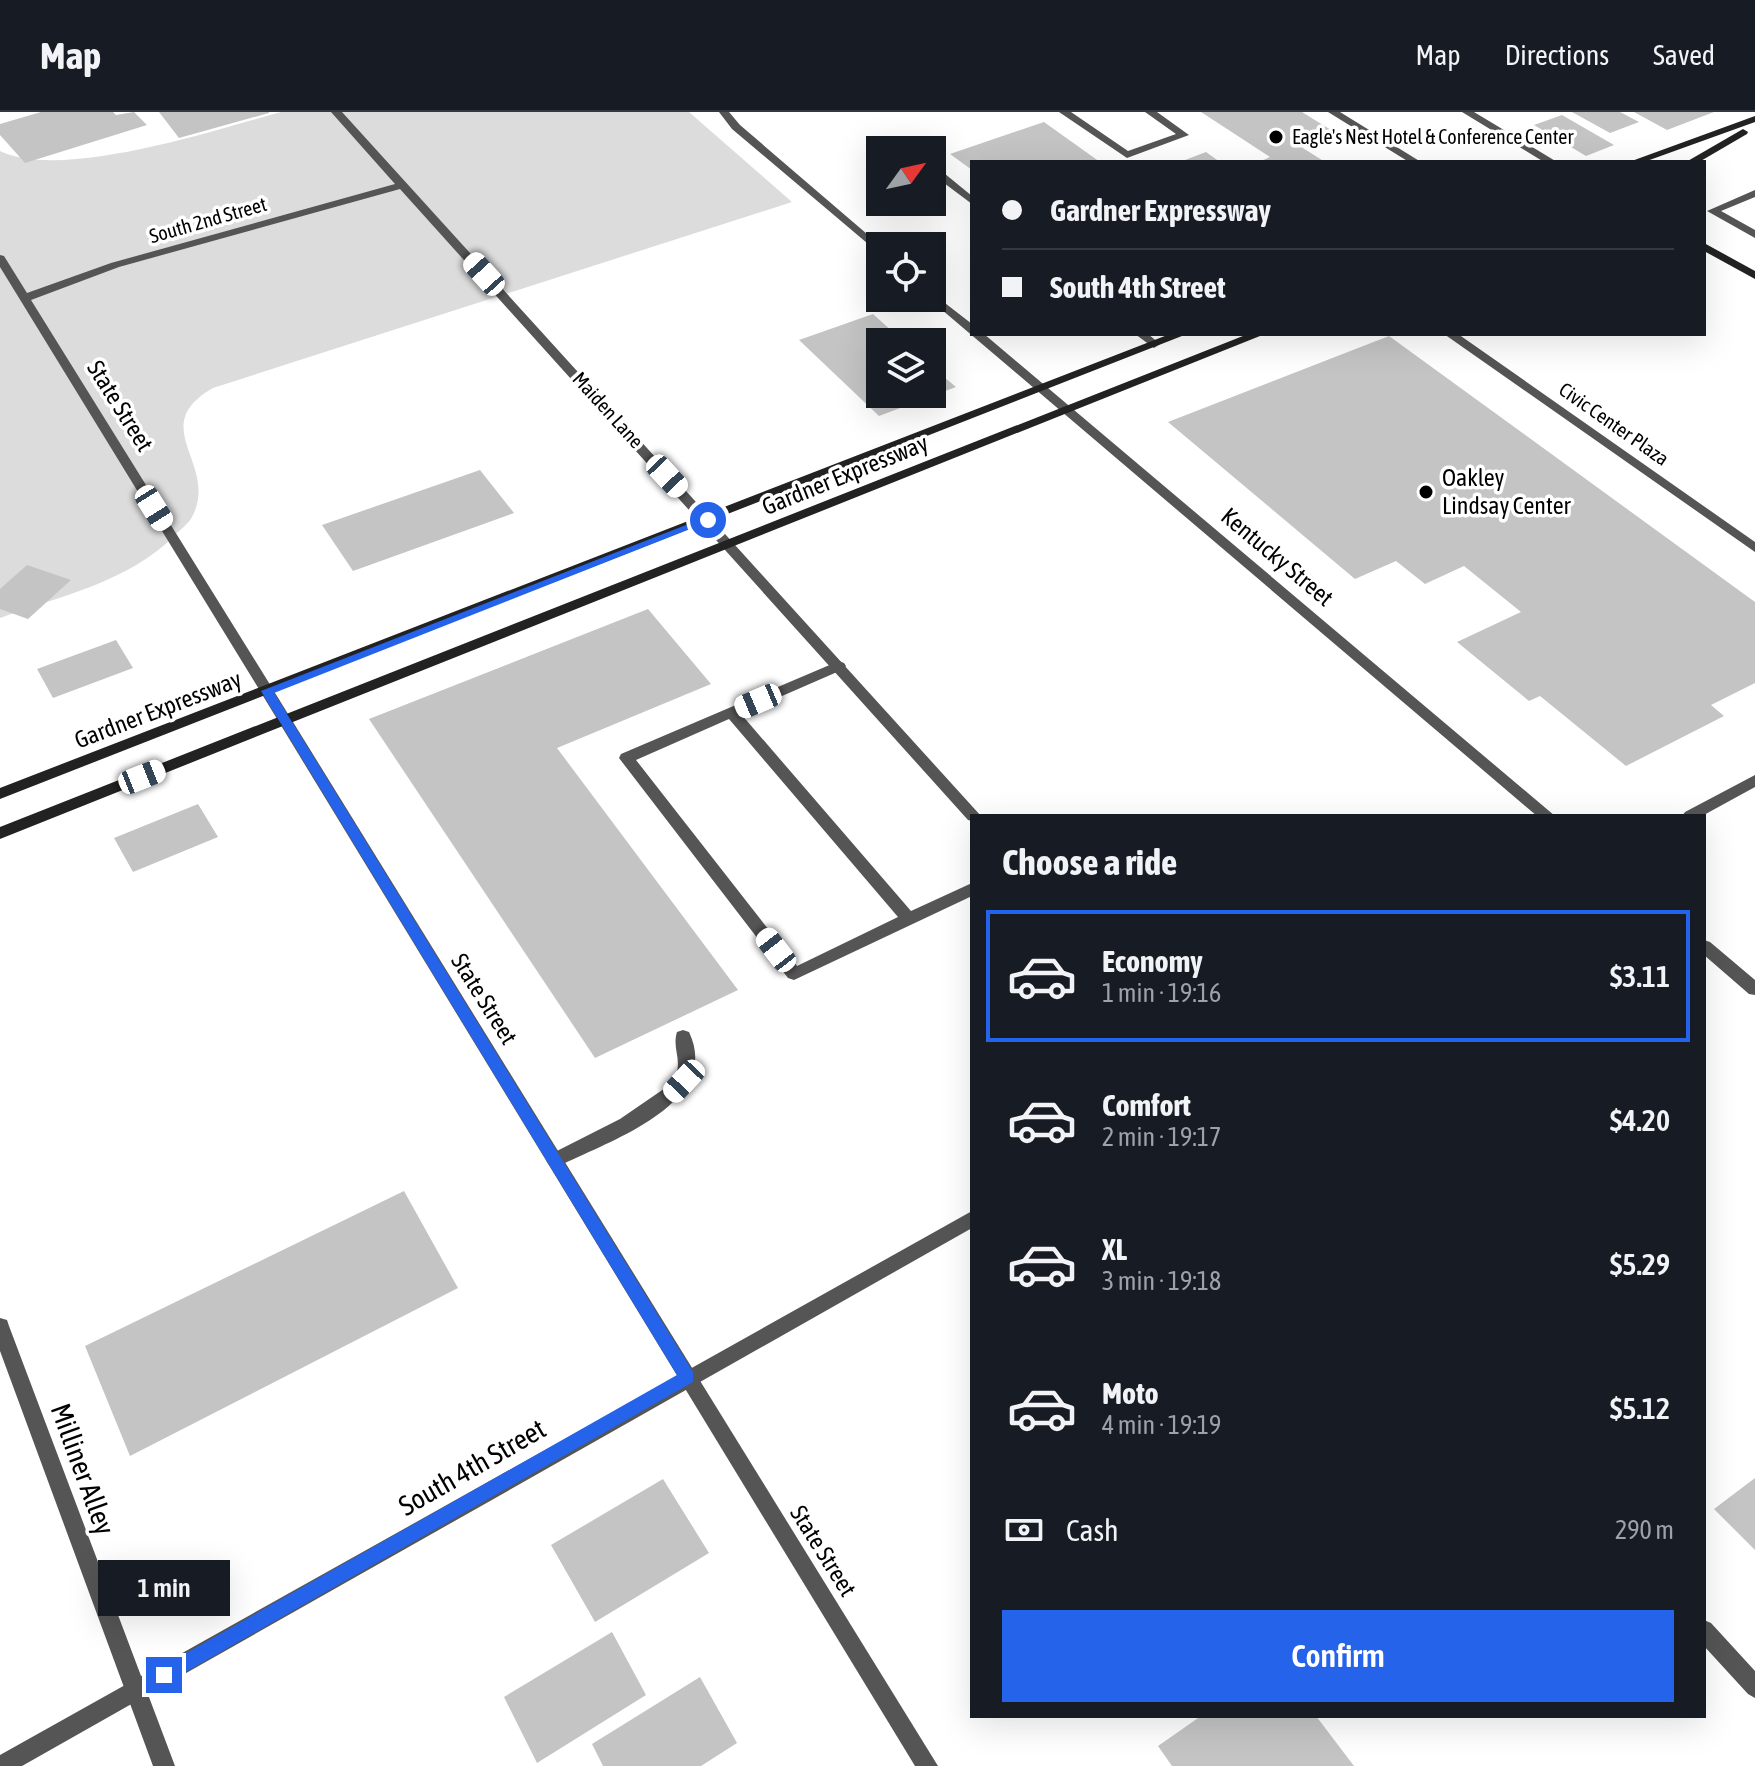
<!DOCTYPE html>
<html lang="en">
<head>
<meta charset="utf-8">
<style>
  :root { --surface:#171b24; --page:#242831; --text:#f1f3f6; --muted:#9ea1a6; --line:#363941; --accent:#2563eb }
  body { margin:0; font-family:"Asap Condensed",sans-serif; background:var(--page); color:var(--text); height:100vh; display:flex; flex-direction:column; font-size:30px; white-space:nowrap }
  * { box-sizing:border-box; margin:0 }
  p { font-size:26px; color:var(--muted) }
  .icon { flex:none; width:44px; height:44px; fill:none; stroke:currentColor; stroke-width:2; stroke-linecap:round; stroke-linejoin:round }
  .map { position:relative; flex:1; overflow:hidden }
  .details { position:absolute; left:970px; top:702px; width:736px; height:904px; display:flex; flex-direction:column; background:var(--surface); border-radius:0px; box-shadow:0 8px 32px #0002 }
  .details>* { flex:none }
  .hud { position:absolute; left:970px; top:48px; width:736px; height:176px; border-radius:0px; box-shadow:0 8px 32px #0002; display:grid; align-content:center; height:176px; padding:0 32px; background:var(--surface) }
  .needle { width:52px; rotate:57deg }
  .controls { position:absolute; left:866px; top:24px; display:grid; gap:16px }
  .controls a { display:grid; place-items:center; width:80px; height:80px; border-radius:0px; background:var(--surface); box-shadow:0 8px 32px #0002; font-size:40px }
  .end { position:absolute; width:36px; height:36px; margin:-18px; border:10px solid #2563eb; background:#fff; box-shadow:0 0 0 4px #fff }
  .from { border-radius:50% }
  .bubble { position:absolute; height:56px; border-radius:0px; background:var(--surface); box-shadow:0 8px 32px #0002; font-size:26px; font-weight:600; line-height:56px; text-align:center }
  .car { position:absolute; width:24px; height:48px; margin:-24px -12px; border-radius:10px; box-shadow:0 0 6px 2px #0007; background:linear-gradient(#fff 24%,#345 0 40%,#fff 0 76%,#345 0 86%,#fff 0) }
  .hud b { display:flex; align-items:center; gap:28px; height:76px; font-size:30px }
  .hud b+b { border-top:2px solid var(--line) }
  .hud i { width:20px; height:20px; background:var(--text) }
  ul { padding:0; list-style:none }
  li { display:flex; align-items:center; gap:24px; height:132px; margin:0 16px 12px; padding:0 16px; border:4px solid transparent; border-radius:0px }
  li div { flex:1 }
  li b { display:block; font-size:30px }
  li em { font-style:normal; font-weight:600 }
  li.on { border-color:var(--accent) }
  li>.icon { width:72px; height:72px; stroke-width:1.5 }
  h2 { padding:0 32px; font-size:36px; line-height:96px }
  .pay { display:flex; align-items:center; gap:20px; height:88px; padding:0 32px; font-size:30px }
  .pay p { margin-inline-start:auto }
  .action { display:flex; gap:16px; margin-top:auto; padding:16px 32px }
  .action a { flex:1; height:92px; border-radius:0px; background:var(--accent); color:#fff; font-size:32px; font-weight:600; line-height:92px; text-align:center }
  header { display:flex; align-items:center; gap:48px; box-sizing:border-box; height:112px; padding:0 40px; background:var(--surface); border-bottom:2px solid var(--line) }
  header strong { font-size:38px }
  nav { display:flex; gap:44px; margin-inline-start:auto; font-size:28px }
  .map>svg:first-child { display:block }
  .green { fill:#dcdcdc }
  .building { fill:#c4c4c4 }
  .lines { fill:none; stroke-linecap:round; stroke-linejoin:round }
  .service { fill:#555; fill-rule:evenodd }
  .minor { fill:#555; fill-rule:evenodd }
  .tertiary { fill:#555; fill-rule:evenodd }
  .secondary { fill:#222; fill-rule:evenodd }
  .route { fill:#2563eb }
  .poi-dot { fill:#000; stroke:#fff; stroke-width:3 }
  .labels { text-anchor:middle; stroke-width:7; stroke-linejoin:round; paint-order:stroke }
  .far-poi-label { font-size:20px; fill:#000; stroke:#fff; text-anchor:start }
  .far-street-label { font-size:20px; fill:#000; stroke:#fff }
  .street-label { font-size:24px; fill:#000; stroke:#fff }
  .poi-label { font-size:24px; fill:#000; stroke:#fff; text-anchor:start }
  .near-street-label { font-size:28px; fill:#000; stroke:#fff }
</style>
</head>
<body>
<header>
<strong>Map</strong>
<nav><a>Map</a><a>Directions</a><a>Saved</a></nav>
</header>
<div class="map">
<svg width="1755" height="1654" viewBox="0 0 1755 1654">
  <rect width="100%" height="100%" fill="#fff"/>
  <path class="green" d="M281 0H689L792 90 213 276C145 315 220 352 192 405 189 411 180 418 175 423 129 470 60 484 0 506V39C62 69 215 18 281 0Z"/>
  <path class="building" d="M41 0H113L116 3 134 0 147 13 25 51 0 23V12Z
    M159 0H269V1L179 26Z
    M1201 0H1302L1331 18 1295 31 1325 50H1259L1270 45Z
    M1572 0H1620L1639 10 1610 21Z
    M1634 0H1714L1667 18Z
    M1562 3 1614 33 1586 44 1534 13Z
    M1044 10 1100 50H972V58L950 42Z
    M1206 40 1220 50H1180Z
    M873 202 904 230H880V282H932V255L956 275 879 304 799 228Z
    M1389 224 1755 490V571L1711 593 1724 604 1626 654 1540 584 1529 589 1457 530 1521 500 1464 454 1425 472 1396 449 1355 467 1168 310Z
    M480 358 514 401 353 459 322 413Z
    M27 453 71 468 28 507 0 497V477Z
    M648 497 711 572 557 636 738 878 595 946 369 607Z
    M116 528 133 556 53 586 37 557Z
    M198 692 218 725 133 760 114 726Z
    M404 1079 458 1176 130 1344 85 1234Z
    M1755 1366V1438L1714 1397Z
    M663 1367 709 1441 595 1510 551 1433Z
    M612 1520 646 1583 537 1651 504 1585Z
    M700 1565 737 1631 701 1654H603L592 1632Z
    M1201 1604H1316L1354 1654H1172L1158 1634Z"/>
  <g class="lines">
    <path class="service" d="M1059 0H1071L1128 39 1176 22 1145 0H1157L1189 23 1127 46Z
      M1328 0H1340L1421 50H1409Z
      M932 57H939L972 84V92L932 62Z
      M1755 78V85L1721 99 1755 118V126L1707 99Z
      M1135 222H1148L1160 232 1154 236Z
      M839 549 844 551 846 554 844 557 741 602 911 799 972 771V784L794 868 788 866 619 646 621 642ZM729 607 898 805 797 854 636 648Z
      M683 918 689 920C723 991 609 1029 561 1053L555 1055 549 1053 546 1048 549 1043 620 1007 671 972C686 951 671 939 677 920Z
      M0 1206 7 1208 9 1214 175 1654H153L0 1239Z"/>
    <path class="minor" d="M331 0H342L981 704H972V709L968 708 400 77 119 155 31 188 274 579 267 584 262 582 0 155V143L4 144 27 181 111 151 395 72Z
      M719 0H729L740 13 881 134 880 142 732 17Z
      M1462 0H1474L1557 50H1544Z
      M932 181 972 212V222H984L1555 704H1537L928 186H932Z
      M1444 222H1458L1755 430V440Z
      M1755 663V675L1702 704H1682L1685 700Z
      M1704 828 1710 830 1755 868V883L1749 882 1704 843Z
      M972 1099V1116L22 1654H0V1643Z
      M1704 1508 1711 1511 1755 1559V1586L1748 1582 1704 1534Z"/>
    <path class="tertiary" d="M267 574 272 576 938 1654H915L260 579Z"/>
    <path class="secondary" d="M1755 4V10L1644 50H1629Z
      M1743 17 1748 20 1747 22 1699 50H1686Z
      M1704 131 1755 159V167L1704 139Z
      M1170 222H1187L0 687V676Z
      M1248 222H1265L0 727V715Z"/>
  </g>
  <path class="route" d="M704 406 713 408 274 581 693 1260V1270L170 1569 164 1571 158 1569 155 1563 158 1557 677 1263 261 579Z"/>
  <g class="poi-dot">
    <circle cx="1276" cy="25" r="8"/>
    <circle cx="1426" cy="380" r="8"/>
  </g>
  <g class="labels">
    <g class="far-poi-label">
      <text x="1292" y="32">Eagle's Nest Hotel &amp; Conference Center</text>
    </g>
    <g class="far-street-label">
      <text transform="translate(208 108) rotate(-16)" y="7">South 2nd Street</text>
      <text transform="translate(608 298) rotate(48)" y="7">Maiden Lane</text>
      <text transform="translate(1614 312) rotate(35)" y="7">Civic Center Plaza</text>
    </g>
    <g class="street-label">
      <text transform="translate(120 294) rotate(58)" y="8">State Street</text>
      <text transform="translate(845 363) rotate(-22)" y="8">Gardner Expressway</text>
      <text transform="translate(1277 445) rotate(40)" y="8">Kentucky Street</text>
      <text transform="translate(158 598) rotate(-21)" y="8">Gardner Expressway</text>
      <text transform="translate(484 887) rotate(58)" y="8">State Street</text>
      <text transform="translate(823 1439) rotate(58)" y="8">State Street</text>
    </g>
    <g class="poi-label">
      <text x="1442" y="374">Oakley<tspan x="1442" dy="28">Lindsay Center</tspan></text>
    </g>
    <g class="near-street-label">
      <text transform="translate(472 1355) rotate(-30)" y="10">South 4th Street</text>
      <text transform="translate(83 1357) rotate(70)" y="10">Milliner Alley</text>
    </g>
  </g>
</svg>
<div class="controls">
<a><svg class="needle" viewBox="-14 -14 28 28"><path d="M0-13l5 13h-10z" fill="#e53935"/><path d="M0 13l5-13h-10z" fill="#9ea1a6"/></svg></a>
<a><svg class="icon" aria-label="locate" viewBox="0 0 24 24"><circle cx="12" cy="12" r="6"/><path d="M12 2v4M12 18v4M2 12h4M18 12h4"/></svg></a>
<a><svg class="icon" aria-label="layers" viewBox="0 0 24 24"><path d="M12 4l9 5-9 5-9-5zM3 14l9 5 9-5"/></svg></a>
</div>
<i class="end from" style="left:708px;top:408px"></i>
<i class="end" style="left:164px;top:1563px"></i>
<div class="bubble" style="left:98px;top:1448px;width:132px">1 min</div>
<i class="car" style="left:484px;top:162px;rotate:318deg"></i>
<i class="car" style="left:667px;top:364px;rotate:137deg"></i>
<i class="car" style="left:154px;top:396px;rotate:148deg"></i>
<i class="car" style="left:758px;top:589px;rotate:247deg"></i>
<i class="car" style="left:142px;top:665px;rotate:68deg"></i>
<i class="car" style="left:776px;top:838px;rotate:322deg"></i>
<i class="car" style="left:684px;top:969px;rotate:223deg"></i>
<div class="hud">
<b><i class="from"></i>Gardner Expressway</b>
<b><i></i>South 4th Street</b>
</div>
<section class="details">
<h2>Choose a ride</h2>
<ul>
<li class="on"><svg class="icon" aria-label="car" viewBox="0 0 24 24"><path d="M5 17H2v-5l4-1 3-4h7l3 4 3 1v5h-3M9 17h6M6 11h13"/><circle cx="7" cy="17" r="2"/><circle cx="17" cy="17" r="2"/></svg><div><b>Economy</b><p>1 min · 19:16</p></div><em>$3.11</em></li>
<li><svg class="icon" aria-label="car" viewBox="0 0 24 24"><path d="M5 17H2v-5l4-1 3-4h7l3 4 3 1v5h-3M9 17h6M6 11h13"/><circle cx="7" cy="17" r="2"/><circle cx="17" cy="17" r="2"/></svg><div><b>Comfort</b><p>2 min · 19:17</p></div><em>$4.20</em></li>
<li><svg class="icon" aria-label="car" viewBox="0 0 24 24"><path d="M5 17H2v-5l4-1 3-4h7l3 4 3 1v5h-3M9 17h6M6 11h13"/><circle cx="7" cy="17" r="2"/><circle cx="17" cy="17" r="2"/></svg><div><b>XL</b><p>3 min · 19:18</p></div><em>$5.29</em></li>
<li><svg class="icon" aria-label="car" viewBox="0 0 24 24"><path d="M5 17H2v-5l4-1 3-4h7l3 4 3 1v5h-3M9 17h6M6 11h13"/><circle cx="7" cy="17" r="2"/><circle cx="17" cy="17" r="2"/></svg><div><b>Moto</b><p>4 min · 19:19</p></div><em>$5.12</em></li>
</ul>
<div class="pay"><svg class="icon" aria-label="cash" viewBox="0 0 24 24"><path d="M3 7h18v10H3z"/><circle cx="12" cy="12" r="2"/></svg>Cash<p>290 m</p></div>
<div class="action"><a>Confirm</a></div>
</section>
</div>
</body>
</html>
